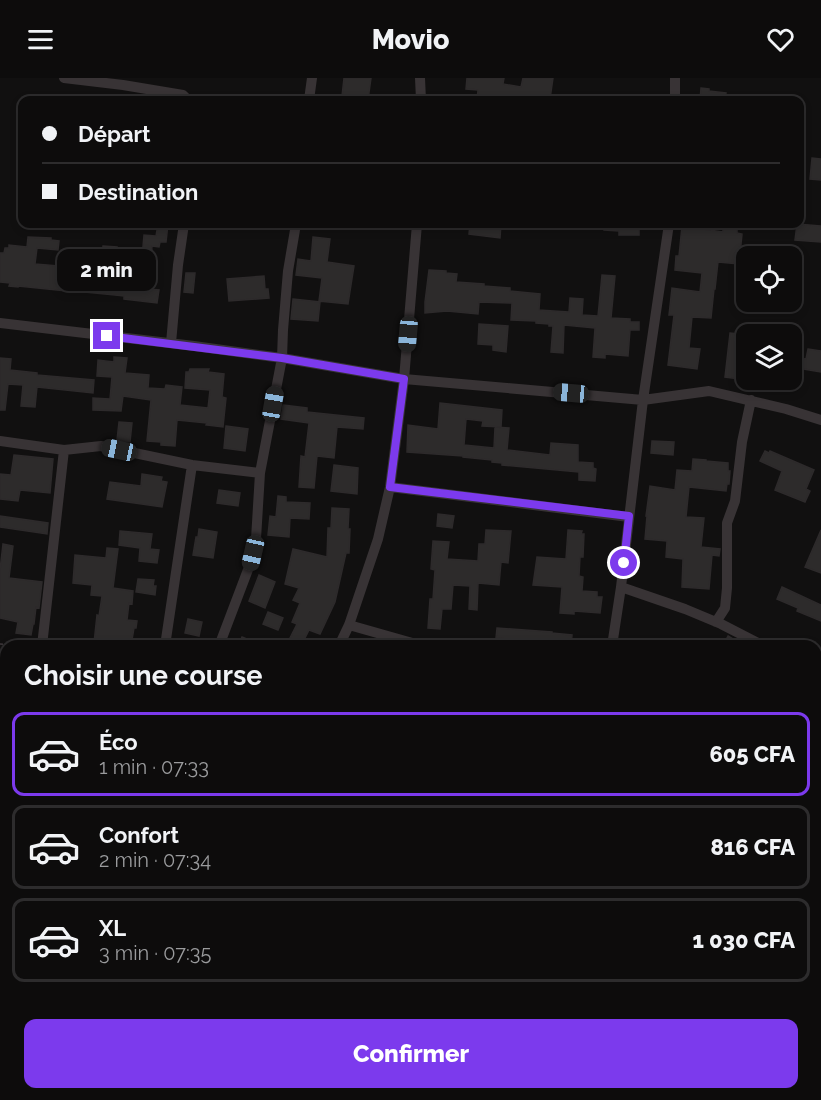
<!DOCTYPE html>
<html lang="fr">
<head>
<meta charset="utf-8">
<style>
  :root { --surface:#0d0c0c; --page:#161515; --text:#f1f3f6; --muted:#9a9b9d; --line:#2d2c2d; --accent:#7c3aed }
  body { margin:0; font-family:Raleway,sans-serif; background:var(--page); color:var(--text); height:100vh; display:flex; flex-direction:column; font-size:22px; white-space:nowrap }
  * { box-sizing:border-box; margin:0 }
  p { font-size:20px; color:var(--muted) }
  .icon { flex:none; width:33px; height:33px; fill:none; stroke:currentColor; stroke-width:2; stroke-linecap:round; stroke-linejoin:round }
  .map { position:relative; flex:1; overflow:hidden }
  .drawer { position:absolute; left:0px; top:562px; width:822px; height:460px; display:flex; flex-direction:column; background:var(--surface); border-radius:18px 18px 0 0; box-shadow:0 3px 9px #0003,0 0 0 2px var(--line) }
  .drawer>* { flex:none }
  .guide { position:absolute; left:18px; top:18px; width:786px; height:132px; border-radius:12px; box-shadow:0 3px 9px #0003,0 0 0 2px var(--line); display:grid; align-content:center; height:132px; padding:0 24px; background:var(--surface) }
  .buttons { position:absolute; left:736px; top:168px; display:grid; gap:12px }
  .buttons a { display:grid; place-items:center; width:66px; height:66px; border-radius:12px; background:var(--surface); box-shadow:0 3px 9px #0003,0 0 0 2px var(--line); font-size:30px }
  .end { position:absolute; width:27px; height:27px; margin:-14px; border:8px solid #7c3aed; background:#fff; box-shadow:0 0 0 3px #fff }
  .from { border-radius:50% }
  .bubble { position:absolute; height:42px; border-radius:12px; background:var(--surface); box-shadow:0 3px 9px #0003,0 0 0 2px var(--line); font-size:20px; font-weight:800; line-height:42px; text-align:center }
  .car { position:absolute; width:18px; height:36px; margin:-18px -9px; border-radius:8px; box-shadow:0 0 4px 2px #0007; background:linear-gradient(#222 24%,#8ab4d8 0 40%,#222 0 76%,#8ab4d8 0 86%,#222 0) }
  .guide b { display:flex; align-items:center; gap:21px; height:57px; font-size:22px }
  .guide b+b { border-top:2px solid var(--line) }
  .guide i { width:15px; height:15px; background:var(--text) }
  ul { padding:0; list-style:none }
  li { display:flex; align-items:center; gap:18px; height:84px; margin:0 12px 9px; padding:0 12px; border:3px solid var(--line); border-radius:12px }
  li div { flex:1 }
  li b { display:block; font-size:22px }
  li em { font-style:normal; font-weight:800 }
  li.active { border-color:var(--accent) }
  li>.icon { width:54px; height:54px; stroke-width:1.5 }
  h2 { padding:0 24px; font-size:27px; line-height:72px }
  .cta { display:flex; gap:12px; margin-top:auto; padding:12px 24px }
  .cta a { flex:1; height:69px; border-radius:12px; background:var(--accent); color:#fff; font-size:24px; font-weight:800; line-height:69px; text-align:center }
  header { display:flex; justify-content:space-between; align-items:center; height:78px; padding:0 24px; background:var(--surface); font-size:27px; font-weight:800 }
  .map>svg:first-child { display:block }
  .building { fill:#2d2b2b; stroke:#2d2a2b; stroke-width:1.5 }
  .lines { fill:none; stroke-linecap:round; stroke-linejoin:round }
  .path { stroke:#3f393c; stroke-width:1.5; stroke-dasharray:3 4.5; stroke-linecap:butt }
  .service { stroke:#383335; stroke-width:5 }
  .minor { stroke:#383335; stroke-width:10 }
  .route { stroke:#7c3aed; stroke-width:8 }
</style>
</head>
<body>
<header><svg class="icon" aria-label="menu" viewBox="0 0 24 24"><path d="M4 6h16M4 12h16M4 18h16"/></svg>Movio<svg class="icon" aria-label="heart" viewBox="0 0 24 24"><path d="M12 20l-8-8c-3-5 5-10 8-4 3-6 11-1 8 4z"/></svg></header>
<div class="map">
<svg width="821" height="1022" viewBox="0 0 821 1022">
  <rect width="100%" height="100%" fill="#111010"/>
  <path class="building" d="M344 0H371L368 22 342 18Z
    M467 0H504L503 6 521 9 523 0H553L550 21 518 17V22H477L478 12 466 11Z
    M701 10 709 11V13L726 15 725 22H700Z
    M812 80 821 81V102L810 101Z
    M158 146H168L166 164H160L159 169 152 168 151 180H142L144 157 156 158Z
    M470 146H501L500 160 469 156Z
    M604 146H639V157H619V153L604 152Z
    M723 146H737V155L742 156 739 186 718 184 715 211H714L711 240 692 239 689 270 700 271 697 291 668 287 674 237H669L672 210 700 214 702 195 675 192 676 178H679L682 148 723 154Z
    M797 146 821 148V164L795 162Z
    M28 159 51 160V162L59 163 58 172 37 170 35 186 59 188 60 176 70 177 66 213 18 208V209L9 208 10 205 0 204V175H4L5 170H9V167L27 169Z
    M313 159 330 161 327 184 354 188 348 226 319 223 322 200 296 197 298 181 311 183Z
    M103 168 117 169 116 179 102 177Z
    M429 192 446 193V195L457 196 456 204 484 206V208L510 210V213L540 216 539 232 569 234 570 220 583 221 582 237 598 238 602 197 615 198 611 240 630 241V244H639V252H630L628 278 605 276V280L593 279 595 250 564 247 563 275 551 274 553 248H549V246L536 245V243L511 242 512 225 479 224 478 236 447 233 425 235V224Z
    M186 195H195L193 215 184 214Z
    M264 198 265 211H268L269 220 229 223 227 201Z
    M87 204 125 209 124 211 138 212V210L159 212 157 225 124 221V218L115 217 85 214Z
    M293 221 320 224 318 243 291 241Z
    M479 246 508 248 506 274 493 272V267L478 266Z
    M730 255 747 257V302L725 299Z
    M808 271 821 273V294L792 289V279L806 281Z
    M114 279 127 280 125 295 149 297 148 310 165 311 166 307 182 309 180 327 208 330 210 312 185 310 186 294H189L190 291H209L208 294 224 296 222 319 226 320 223 349 206 347 207 345 177 342 175 368 161 367V364L147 363 151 322 123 318 121 333 93 332V320L110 321 112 299 97 298 98 282 114 284Z
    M0 280 11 281 10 292 37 295V297L94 302 93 315 37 309 35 329 21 328 23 307 8 306 5 332H0Z
    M440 325 502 332 501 349 482 348 483 343 466 341 464 367 494 370 495 349 509 350 507 372 550 377 551 365 578 367V384L593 385V390L596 391 595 403 579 402V394L502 387V385L492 384V382L463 379V378L407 374 408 347 438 351Z
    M283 327 307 330V334L364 340 363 351 337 349 334 380 317 378 314 410 299 409 301 378 305 379 309 345 281 341Z
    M119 344 132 345 130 364 117 362Z
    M226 348 248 351 245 373 224 370Z
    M652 363 674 364 673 377 651 375Z
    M765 373 769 375 770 373 814 392 806 411 810 413 805 424 775 412 782 393 760 383Z
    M14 377 53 381 50 415 20 412 18 423 0 421V396L11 397Z
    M693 381 706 382V383L728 385V393H730L729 406H727L726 413 689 409 686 439 704 440 701 469 720 471 719 478 712 477 709 511 682 509 683 481 666 479 667 463 645 461 647 438H646L650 408 675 412 677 392 692 393Z
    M334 387 358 390 357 416 331 413Z
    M142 396 162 399 161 403 167 404 162 429 107 421 110 404 141 408Z
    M219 412 240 415 238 428 217 425Z
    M278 418 286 419V424L310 425 309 441 290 440 289 459 268 457 270 438 276 439Z
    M332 430 349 431 348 451H350L349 475H346L335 524 320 556 309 552 301 568H286L297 546 292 544 300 525 293 522 299 510 285 506 293 471 327 479 328 450H331Z
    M438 436 454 438 452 450 437 448Z
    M0 438 48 445 47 456 0 449Z
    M199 451 217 454 213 480 193 477 196 459H198Z
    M486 452 511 453 508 485 501 484 499 507 478 505 477 532 469 531 470 508 453 507 451 531H442L440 551 428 550 430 521H433L435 492 431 491 433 463 449 464 447 481 478 483 479 466H485Z
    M568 452 582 453 581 456H584L583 479H580L579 498 583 499 582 513 597 514V519H602L600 535 574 533V536L560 535 562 509 533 507 537 479 566 481Z
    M821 452V495L805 489Z
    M120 453 152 456 150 471 159 472 157 485 139 483 140 470 119 467Z
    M3 466 13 468 9 500 42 504 39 530 36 529 34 546H33L31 557 16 555 18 544 0 540V492Z
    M107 470 118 471 113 510 133 513 132 526 129 525 127 542 137 543 136 550H134L131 568 94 565 97 537 99 538 102 518 91 517 92 507 73 505 75 477 106 480Z
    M259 497 275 504 265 530 249 523Z
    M138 501 154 502 153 508H156L155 517 136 514Z
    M782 509 821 527V543L797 533 798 530 777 521Z
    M268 534 283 540 278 552 263 546Z
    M188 541 202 544 199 558 185 555Z
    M497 550 552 554V555L572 557 571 568H528V563L496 560Z
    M728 558 733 561 749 568H723Z
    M242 559 264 568H238Z"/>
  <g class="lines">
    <path class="path" d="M0 566 19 568"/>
    <path class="service" d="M547 1022 551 1017"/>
    <path class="minor" d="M64 0 123 7 183 17 188 22
      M420 0 421 22
      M309 22 312 0
      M675 22V0
      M0 245 194 268 282 280 404 301 643 322 709 313 786 331 821 342
      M171 265 178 187 184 146
      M0 363 64 372 101 368 192 387 260 395
      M390 409 629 439
      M621 509 685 531 721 546 764 568
      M716 544 725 530 727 510V445L735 423 742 364 751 322
      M349 547 423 568
      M42 568 64 372
      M165 568 192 387
      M219 568 249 489 256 461 260 395 282 280 283 252 288 193 296 146
      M339 568 349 547 378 461 390 409 404 301 417 146
      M612 568 621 509 643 322 669 146
      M816 594 821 597
      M816 723 821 727
      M0 767 6 770
      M816 778 821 771
      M816 851 821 854
      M0 946 6 949
      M816 979 821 972
      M816 992 821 997
      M148 1017 158 1022
      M530 1017 536 1022
      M618 1022 622 1017
      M782 1022 786 1017"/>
  </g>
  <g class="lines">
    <path class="route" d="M107 258 282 280 404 301 390 409 629 438 624 485"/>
  </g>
</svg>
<div class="buttons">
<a><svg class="icon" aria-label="locate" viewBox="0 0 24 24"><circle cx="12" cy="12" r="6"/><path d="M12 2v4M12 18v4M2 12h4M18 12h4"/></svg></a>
<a><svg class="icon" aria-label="layers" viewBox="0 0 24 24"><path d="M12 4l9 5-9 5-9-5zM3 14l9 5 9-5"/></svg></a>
</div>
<i class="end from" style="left:624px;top:485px"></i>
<i class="end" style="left:107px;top:258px"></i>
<div class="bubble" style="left:57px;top:171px;width:99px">2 min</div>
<i class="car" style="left:408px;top:256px;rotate:185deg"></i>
<i class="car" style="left:571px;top:315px;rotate:275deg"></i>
<i class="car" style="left:273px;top:326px;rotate:10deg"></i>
<i class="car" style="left:119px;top:372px;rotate:282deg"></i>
<i class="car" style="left:253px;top:475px;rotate:193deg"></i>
<div class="guide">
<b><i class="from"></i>Départ</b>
<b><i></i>Destination</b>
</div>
<section class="drawer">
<h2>Choisir une course</h2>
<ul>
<li class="active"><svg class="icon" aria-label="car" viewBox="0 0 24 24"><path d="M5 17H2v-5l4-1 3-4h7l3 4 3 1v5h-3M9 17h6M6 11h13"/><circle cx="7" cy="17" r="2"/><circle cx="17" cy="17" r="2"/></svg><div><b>Éco</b><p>1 min · 07:33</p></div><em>605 CFA</em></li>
<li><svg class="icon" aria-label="car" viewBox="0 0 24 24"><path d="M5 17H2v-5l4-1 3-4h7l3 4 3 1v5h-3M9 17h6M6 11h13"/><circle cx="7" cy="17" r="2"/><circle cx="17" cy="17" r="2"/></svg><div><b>Confort</b><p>2 min · 07:34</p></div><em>816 CFA</em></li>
<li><svg class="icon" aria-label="car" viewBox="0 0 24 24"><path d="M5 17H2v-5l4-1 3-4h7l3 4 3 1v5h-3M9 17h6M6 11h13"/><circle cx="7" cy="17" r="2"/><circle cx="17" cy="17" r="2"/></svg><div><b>XL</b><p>3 min · 07:35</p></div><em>1 030 CFA</em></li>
</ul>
<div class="cta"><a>Confirmer</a></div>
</section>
</div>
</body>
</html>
